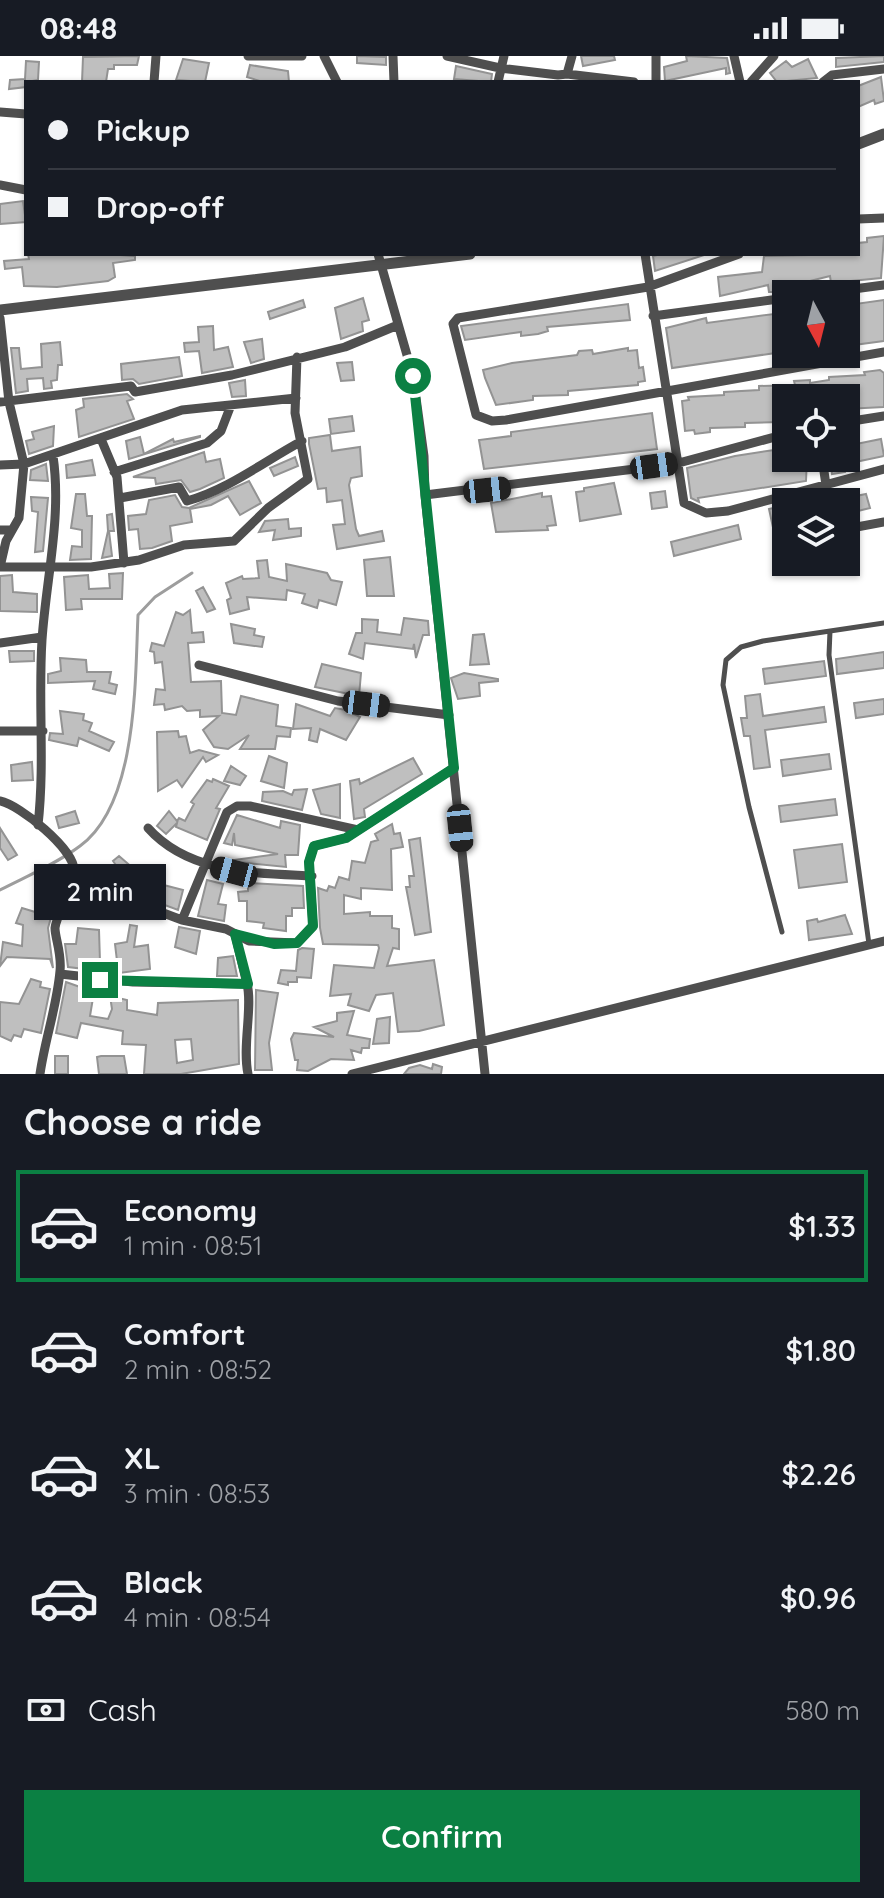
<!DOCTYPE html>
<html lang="en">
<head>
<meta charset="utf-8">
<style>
  :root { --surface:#171b24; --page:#20242c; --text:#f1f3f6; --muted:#9ea1a6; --line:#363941; --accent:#0b8043 }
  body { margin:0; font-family:Quicksand,sans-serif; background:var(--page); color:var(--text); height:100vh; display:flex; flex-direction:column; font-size:30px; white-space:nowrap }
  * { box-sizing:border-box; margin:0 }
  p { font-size:26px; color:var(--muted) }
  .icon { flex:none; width:44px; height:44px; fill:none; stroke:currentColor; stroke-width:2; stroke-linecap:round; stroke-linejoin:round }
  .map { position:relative; height:1018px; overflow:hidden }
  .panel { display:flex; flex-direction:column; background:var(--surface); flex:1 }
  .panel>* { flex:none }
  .guide { position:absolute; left:24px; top:24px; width:836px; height:176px; border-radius:0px; box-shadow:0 2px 6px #0004; display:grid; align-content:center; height:176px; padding:0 24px; background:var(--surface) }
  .needle { width:52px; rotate:173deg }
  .tools { position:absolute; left:772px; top:224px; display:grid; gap:16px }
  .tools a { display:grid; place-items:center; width:88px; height:88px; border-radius:0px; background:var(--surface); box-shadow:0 2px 6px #0004; font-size:40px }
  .end { position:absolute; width:36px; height:36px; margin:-18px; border:10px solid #0b8043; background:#fff; box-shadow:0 0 0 4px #fff }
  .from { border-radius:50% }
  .bubble { position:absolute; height:56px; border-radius:0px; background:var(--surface); box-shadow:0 2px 6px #0004; font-size:26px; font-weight:600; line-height:56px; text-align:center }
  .car { position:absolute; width:24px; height:48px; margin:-24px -12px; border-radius:10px; box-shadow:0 0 6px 2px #0007; background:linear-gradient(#222 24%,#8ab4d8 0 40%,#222 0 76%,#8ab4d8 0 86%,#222 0) }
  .guide b { display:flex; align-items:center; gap:28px; height:76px; font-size:30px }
  .guide b+b { border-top:2px solid var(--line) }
  .guide i { width:20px; height:20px; background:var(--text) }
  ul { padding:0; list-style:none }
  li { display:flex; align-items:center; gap:24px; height:112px; margin:0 16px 12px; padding:0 8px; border:4px solid transparent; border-radius:0px }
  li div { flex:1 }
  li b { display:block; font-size:30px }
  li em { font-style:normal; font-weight:600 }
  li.on { border-color:var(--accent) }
  li>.icon { width:72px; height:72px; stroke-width:1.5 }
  h2 { padding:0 24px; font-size:36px; line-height:96px }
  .pay { display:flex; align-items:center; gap:20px; height:88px; padding:0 24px; font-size:30px }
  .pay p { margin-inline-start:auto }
  .action { display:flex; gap:16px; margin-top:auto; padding:16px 24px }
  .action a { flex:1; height:92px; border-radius:0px; background:var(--accent); color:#fff; font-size:32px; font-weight:600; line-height:92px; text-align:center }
  .status { display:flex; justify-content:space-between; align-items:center; height:56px; padding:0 40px; background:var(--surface); direction:ltr }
  .status svg { height:22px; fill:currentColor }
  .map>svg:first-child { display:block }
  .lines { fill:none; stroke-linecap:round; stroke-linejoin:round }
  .stream { stroke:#9d9d9d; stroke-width:3 }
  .building { fill:#bfbfbf; stroke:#939393; stroke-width:2; fill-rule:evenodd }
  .service { stroke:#4f4f4f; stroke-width:5 }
  .minor { stroke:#4f4f4f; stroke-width:9 }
  .tertiary { stroke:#4f4f4f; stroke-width:11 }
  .route { stroke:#0b8043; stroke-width:10 }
</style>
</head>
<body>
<div class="status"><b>08:48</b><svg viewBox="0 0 49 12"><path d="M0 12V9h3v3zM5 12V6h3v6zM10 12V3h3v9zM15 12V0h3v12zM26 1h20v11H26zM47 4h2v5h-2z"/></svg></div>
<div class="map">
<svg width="884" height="1018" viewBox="0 0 884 1018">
  <rect width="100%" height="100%" fill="#fff"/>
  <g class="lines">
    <path class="stream" d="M0 834C27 820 56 808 80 790 138 748 135 623 138 559L155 541 192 517"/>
  </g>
  <path class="building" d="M139 0 137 9H114V13H108L106 26H82L83 1Z
    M357 0 386 1V9L357 7Z
    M581 0H614L615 4 583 10Z
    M686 0 727 2 730 17 726 18V12L665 25 664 11 687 5Z
    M884 0V6L836 11V2Z
    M183 3 209 7 205 26 176 24Z
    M808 3 817 22 777 26 770 17 786 5 792 11Z
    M26 5 39 6 38 24 26 26V31L9 33 10 24 25 23Z
    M250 9 288 15 289 26H263L247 21Z
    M456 10 492 18 491 26 454 23Z
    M881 21 884 45 875 48 874 44 858 51V30Z
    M23 145 26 166 0 168V148Z
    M884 180 881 222 831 227 830 220 794 229 795 236H769L768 229 720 240 718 221 762 216 764 200 858 198V187L867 186V182Z
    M28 198H105L135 200V204L113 207 115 221 108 225 57 231 24 230 22 211 5 213 4 205 29 203Z
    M661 198H707L655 215 653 200Z
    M363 242 369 264 362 266 363 275 341 283 335 252Z
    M303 244 305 251 270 263 268 256Z
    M884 244V285L846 290V254L855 253V248Z
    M628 248 630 264 547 271 548 275 538 278 521 280V276L465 284 461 270Z
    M774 258 775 263 782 262 786 277 782 296 672 312 666 272 706 262 707 267Z
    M213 270 214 294 228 291 233 311 202 317 199 295 185 296 184 287 199 286 198 271Z
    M262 283 264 303 251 307 244 286Z
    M60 286 62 309H58L57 324 51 325 52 332 44 333 43 322 27 323 28 335 16 337 11 292H19L21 313 42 311 41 288Z
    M628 292V295L637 294 639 312 643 311 645 325 638 326V329L568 335V339L533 340V344L496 349 485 322 483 314 512 307 577 299 579 295 592 294 593 298Z
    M179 301 182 320 139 328 133 323 122 324 121 308Z
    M352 306 354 324 341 325 337 307Z
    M880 314 884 317V351L846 353V342L824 339 785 342 786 362 779 363 780 366 745 367V371L710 372V376L695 378 694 374 685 375 682 345 689 344 688 341 724 339V336L759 334V330L795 329 794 325 810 324V327L829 324V321L865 319 864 316Z
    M245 324 246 340 232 341 229 327Z
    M127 338 133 343 127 345 134 363 79 381 76 354 84 351 83 343Z
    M652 357 657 393 484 413 479 384 511 380V376Z
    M352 360 354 375 331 378 329 363Z
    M54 370 53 390 29 398 26 385 34 383 32 376Z
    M330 379 332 395 360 391 362 420 351 422 349 429 356 473 359 480 382 475 384 485 337 493 333 469 345 468 342 444 327 446 326 432 318 433 309 388V382Z
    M200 380V381L129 403 126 385 140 381 144 398 173 383 174 386Z
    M881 383 884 400 846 408V390Z
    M774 394 783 395 785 402H807L806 425 698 442 699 446 691 442 687 412 735 400Z
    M204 396 206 406 220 403 224 422 200 433 190 436 181 424 156 428 155 422 133 421Z
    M295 401 298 410 274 420 270 412Z
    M830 402H843L845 416 832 418Z
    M92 404 95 419 67 422 66 409Z
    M46 408 48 425 30 424 31 414Z
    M249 425 261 447 240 459 228 440 211 449 190 453 192 466 170 470 172 485 152 492 140 493 138 473 129 474 128 460 146 458 149 444 175 439 182 451 189 452Z
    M614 427 621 458 580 465 576 436 584 435V432Z
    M665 435 667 451 652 453 650 437Z
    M542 437V441L551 440 556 469 547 470 548 474 496 476 491 447Z
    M76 438H85L87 460H92L91 503 70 504 72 490 82 491V474L71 472Z
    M866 438 870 452 846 458V442Z
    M31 441 48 442 43 495 35 496 38 456 32 455Z
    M786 449V473L774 476 769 453Z
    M112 458 114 475H109L112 500 102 502 108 475 107 459Z
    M288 463 289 473 301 472V480L273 484 275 474 259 476 265 465Z
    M738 469 741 483 674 500 671 486Z
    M390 501 394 540H367L364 504Z
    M267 504 269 521 287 525 286 508 327 517 331 524 342 526 336 549 319 544 317 552 302 547 305 538 287 534 286 544 247 541 249 553 230 558 227 544 231 542 226 527 242 520 243 523 259 522 257 505Z
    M123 517 122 543H81L82 553 66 554 64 521 88 519 89 533 110 532 109 518Z
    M12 519 13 536 37 538V556L0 555V520Z
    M203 531 215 553 207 556 196 535Z
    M190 554 192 577 203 576 204 586 188 587 191 626 221 625 222 657 236 659 241 640 278 649 276 670 291 672 290 681 277 680 275 693H240L249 679 228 693 214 691 203 674 219 660 200 661V654L187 655 182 650 165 654 164 648 154 649 156 633 165 634 162 606 155 607 154 596 150 595 152 587 164 590 176 556 183 559Z
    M404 562 428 565 429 579H423L416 602 414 588 413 593 365 587 363 603 349 598 356 577H362V563L378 564 377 576 401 579Z
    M231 568 255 573 254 579 264 581 262 591 234 587Z
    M484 578 489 608 470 609 473 579Z
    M9 595H34V605L10 606Z
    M884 596V612L837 618 836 603Z
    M60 602 86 604 87 616H111L109 627 117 629 115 638 93 633 95 625 48 627V618L61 615Z
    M824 605 826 620 765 628 763 613Z
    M322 608 361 617 359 640 315 631Z
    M464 617 498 623V625L479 627 480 640 458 643 451 622Z
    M760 638 763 660 824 651 826 666 765 674 770 711 754 713 750 680H744L741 662H747L745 640Z
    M884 643V658L856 662 854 647Z
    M296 648 330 660 335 652 346 654 360 661 346 684 320 673 317 686 309 684 311 672 293 673Z
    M60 655 84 658 83 664 92 667 89 675 114 686 109 695 79 682 77 690 49 684 50 677 63 678Z
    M178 675 179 681 186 680 190 697 199 694 218 699 206 706 203 701 182 731 177 724 158 735 157 676Z
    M829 698 831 713 783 720 781 704Z
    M269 700 287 707 284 732 261 725Z
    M413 702 422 718 364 753 365 761 354 763 350 725 359 723 360 728Z
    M32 706 33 724 12 725 11 709Z
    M231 710 246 720 240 729 224 725Z
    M213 723 229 730 216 752 220 753 207 784 176 771 177 767 166 778 157 770 169 755 177 765 179 762 185 765 194 748 191 746 207 724 212 726Z
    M340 728V762L321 758 313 734Z
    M307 733 302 754 262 745 263 736 283 735 292 739 294 734Z
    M835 743 837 759 781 766 779 750Z
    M75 755 79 767 59 772 56 761Z
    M237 759 280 772 281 765 300 769 298 799H285L286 811 227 805 278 798 235 789 234 777 232 789 224 787Z
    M392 768 394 778 400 777 403 791 391 793 392 834 361 832V843L344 839V858L370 856V860H392V872L399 873V893L393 892 387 910 434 904 444 969 419 975 398 976 393 937 376 939 369 955 348 949 351 938 330 940 334 909 374 912 379 892 378 889 323 888 320 872 318 832 327 835 329 830 335 832 339 821 349 824 352 805 365 807 371 786 378 784 375 778Z
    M0 772 17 799 8 804 0 792Z
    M420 782 431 876 415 879 406 831H410L409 820H414L409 784Z
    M842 788 847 826 799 832 794 794Z
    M119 800 141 819 135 826 128 821 126 823 113 805Z
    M47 822 54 851 48 872 53 912 50 903 7 901 0 910 3 886 22 890 23 869 16 867 22 852 45 859 39 827Z
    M207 824 223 828 218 848 226 849 224 865 198 860Z
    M152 826 183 834 178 854 154 845 155 837 149 835Z
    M248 827 303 830 304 852H292V860H286V875L263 872 264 867 247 865V845H239L238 836 248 835Z
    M845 859 852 878 809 884 807 865 817 863 818 866Z
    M130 869 137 870 134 891 148 889 150 913 119 917 68 911 65 888H76L78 872 99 874 100 906 117 905 115 888 127 886Z
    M179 871 200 875 196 898 175 891Z
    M302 892 314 893 311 922 297 921V926H288V929L278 927 281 914 296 915 298 894Z
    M233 900 237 920H217L218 902Z
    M31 923 41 926 40 931 50 933 41 977 24 973 21 981 14 979 11 985 0 980V946L19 948Z
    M66 926 94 936 90 960 108 963 112 953 110 940 127 944V954L157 959 158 947 238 944 239 1008 181 1018H144L146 989 122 988 123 975 81 967 77 982 56 977ZM191 983 193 1004 177 1007 175 984Z
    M256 934 278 937 269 987 272 1014H255Z
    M354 955 347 979 370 983 369 992H362L361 997 351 994 354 1004 331 1003 308 1015 297 1014 298 1004H295L291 983 294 977 334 981 314 971 337 965V957Z
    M390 961 389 987 373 988 377 963Z
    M55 1000H68V1018H55Z
    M101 1000H124L127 1018H99L97 1001Z
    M433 1008 442 1011 441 1018H404L409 1012 420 1009 432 1013Z"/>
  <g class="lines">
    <path class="service" d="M830 575 829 599 869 888
      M782 876 749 751 723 629 726 604 741 591 763 585 884 567"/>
    <path class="minor" d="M248 0H302
      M324 0 337 26
      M393 0 394 26
      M447 0 500 12 558 19 567 18 572 0
      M734 0 740 26
      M567 18 634 26
      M154 26 156 0
      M498 26 504 0
      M656 26V0
      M751 26 774 0
      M823 26 832 19 884 13
      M0 56 26 58
      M0 129 26 134
      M858 163 884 162
      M378 198 413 320 424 400 425 439 485 1018
      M645 198 684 447 706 457 728 455 884 413
      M739 198 648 231 458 262 453 268 476 359 492 365 506 364 884 296
      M816 238 884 229
      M653 260 786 242
      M0 262 9 346 24 408 19 462 6 485 0 511
      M0 346 131 330 135 336 232 319 345 291 398 269
      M846 366 884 360
      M101 383 117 421 124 507
      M822 402 826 429
      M0 409 24 408 182 354 296 342
      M114 416 207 387 221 375 231 349
      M425 439 675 408 786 378
      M120 442 179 431 187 445C229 433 263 406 302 385
      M846 473 884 466
      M0 474H12
      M0 511H91L139 504 184 489 234 485 268 452 308 423 295 357 297 301
      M0 587 42 581
      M199 609 338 645 449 659
      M0 675H43
      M0 745C20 749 74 793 74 814 74 832 56 859 55 872 55 882 62 898 60 915 57 950 45 983 40 1018
      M38 769C45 707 38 646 42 584 46 523 62 461 53 400
      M148 772C189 818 255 817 312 820
      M74 815 111 827 134 846 182 864 226 873 249 885 297 887 313 870 309 806 314 790 346 782 454 712
      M182 864 227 756 237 750H250L358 774
      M235 878C239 895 243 912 247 928 253 950 242 990 248 1018
      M60 918 133 926 248 928
      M352 1018 884 885"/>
    <path class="tertiary" d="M858 88 884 78
      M0 254 470 198"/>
  </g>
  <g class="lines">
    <path class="route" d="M100 924 248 928 235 878 274 888 297 887 313 870 309 806 314 790 346 782 454 712 413 320"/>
  </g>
</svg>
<div class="tools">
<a><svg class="needle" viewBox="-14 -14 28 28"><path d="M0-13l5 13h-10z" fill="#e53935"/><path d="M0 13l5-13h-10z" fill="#9ea1a6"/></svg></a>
<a><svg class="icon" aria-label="locate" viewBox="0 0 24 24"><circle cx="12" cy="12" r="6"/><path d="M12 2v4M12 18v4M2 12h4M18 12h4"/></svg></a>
<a><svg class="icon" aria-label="layers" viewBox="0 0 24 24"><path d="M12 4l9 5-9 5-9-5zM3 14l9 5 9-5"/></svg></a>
</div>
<i class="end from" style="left:413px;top:320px"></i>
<i class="end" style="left:100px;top:924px"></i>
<div class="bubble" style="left:34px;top:808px;width:132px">2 min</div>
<i class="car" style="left:654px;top:410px;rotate:82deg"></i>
<i class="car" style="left:487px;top:434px;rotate:84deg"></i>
<i class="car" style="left:366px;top:648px;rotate:97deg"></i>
<i class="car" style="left:460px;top:772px;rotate:174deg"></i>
<i class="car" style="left:234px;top:816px;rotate:285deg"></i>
<div class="guide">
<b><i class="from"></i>Pickup</b>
<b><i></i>Drop-off</b>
</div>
</div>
<section class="panel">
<h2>Choose a ride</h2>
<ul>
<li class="on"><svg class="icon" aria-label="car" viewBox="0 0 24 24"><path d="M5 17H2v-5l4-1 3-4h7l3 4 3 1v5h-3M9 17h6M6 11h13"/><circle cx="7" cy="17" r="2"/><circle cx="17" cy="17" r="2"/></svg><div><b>Economy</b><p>1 min · 08:51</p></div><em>$1.33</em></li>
<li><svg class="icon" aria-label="car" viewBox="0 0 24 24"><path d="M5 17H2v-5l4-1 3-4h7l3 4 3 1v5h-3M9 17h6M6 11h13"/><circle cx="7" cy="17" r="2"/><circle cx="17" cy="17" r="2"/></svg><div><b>Comfort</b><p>2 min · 08:52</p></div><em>$1.80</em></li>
<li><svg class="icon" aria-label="car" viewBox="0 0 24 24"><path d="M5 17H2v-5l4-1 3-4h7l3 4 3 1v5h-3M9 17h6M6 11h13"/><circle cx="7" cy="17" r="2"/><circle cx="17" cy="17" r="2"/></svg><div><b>XL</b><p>3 min · 08:53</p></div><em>$2.26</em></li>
<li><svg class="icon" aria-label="car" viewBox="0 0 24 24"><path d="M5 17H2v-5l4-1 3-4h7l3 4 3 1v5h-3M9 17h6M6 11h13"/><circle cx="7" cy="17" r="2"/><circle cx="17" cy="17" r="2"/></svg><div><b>Black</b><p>4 min · 08:54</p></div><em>$0.96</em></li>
</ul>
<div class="pay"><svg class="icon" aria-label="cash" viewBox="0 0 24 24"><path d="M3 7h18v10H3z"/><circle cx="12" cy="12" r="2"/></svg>Cash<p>580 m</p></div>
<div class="action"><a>Confirm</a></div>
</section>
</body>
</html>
